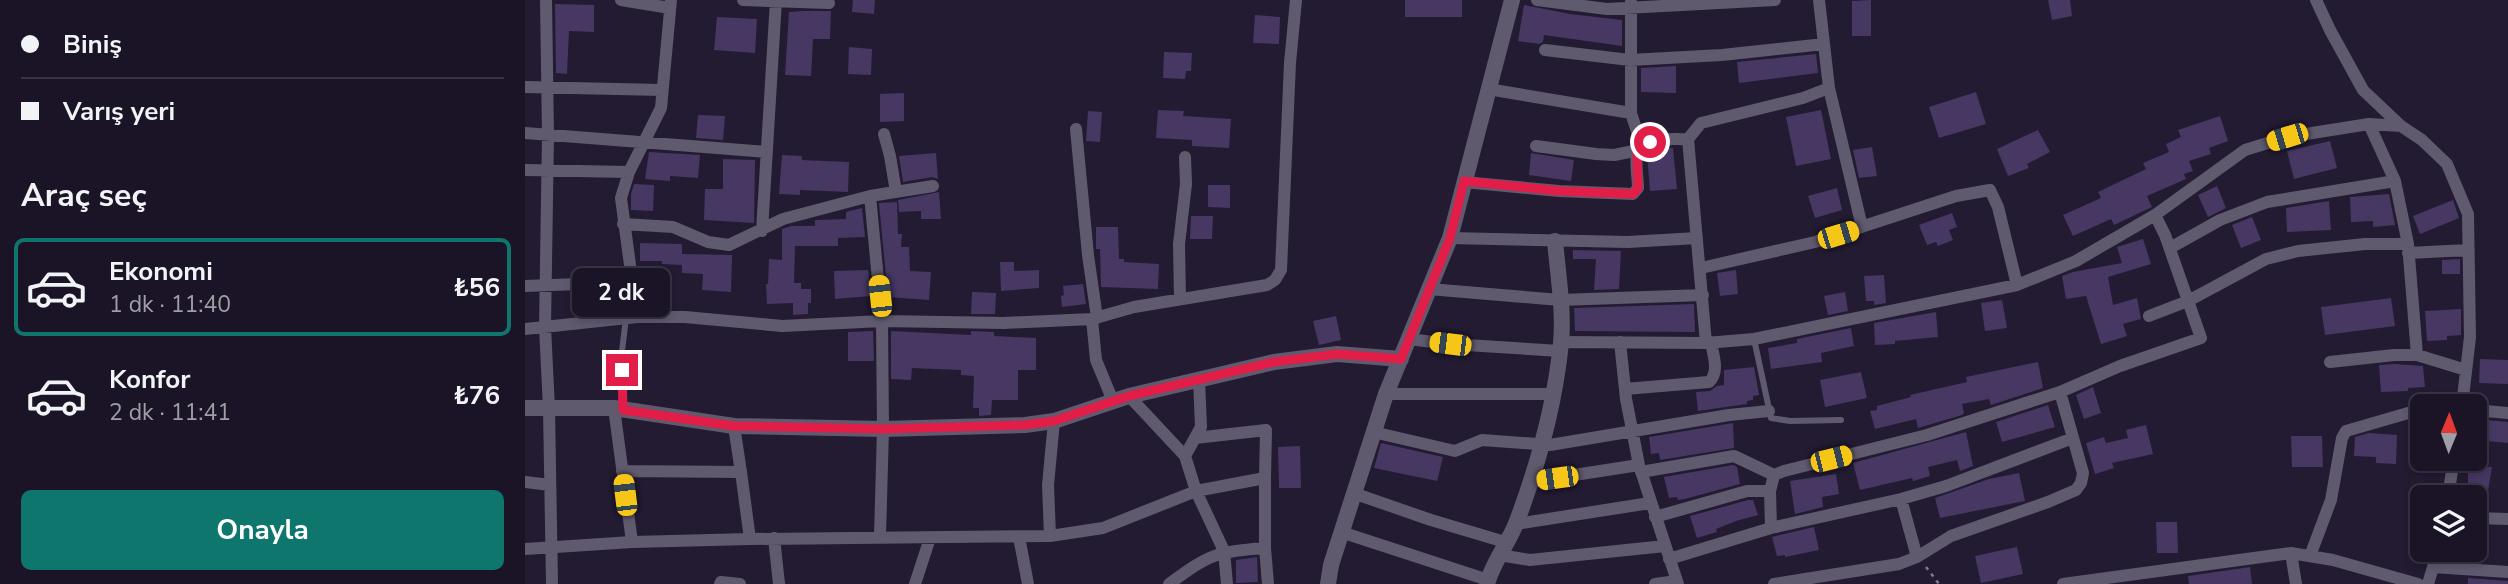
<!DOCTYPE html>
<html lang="tr">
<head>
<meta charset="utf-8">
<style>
  :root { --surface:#1a1426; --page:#272132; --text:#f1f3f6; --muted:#9f9ea7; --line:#383343; --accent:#0f766e }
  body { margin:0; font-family:"Nunito Sans",sans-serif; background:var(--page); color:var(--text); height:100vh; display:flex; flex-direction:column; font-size:26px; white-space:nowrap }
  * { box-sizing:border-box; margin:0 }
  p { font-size:23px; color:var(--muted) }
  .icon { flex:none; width:38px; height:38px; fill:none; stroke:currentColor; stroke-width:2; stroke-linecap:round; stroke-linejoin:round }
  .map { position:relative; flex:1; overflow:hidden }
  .drawer { display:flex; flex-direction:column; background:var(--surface); width:525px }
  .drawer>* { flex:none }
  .guide { display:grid; align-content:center; height:154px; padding:0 21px; background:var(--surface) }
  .needle { width:46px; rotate:1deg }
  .fabs { position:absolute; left:1885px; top:394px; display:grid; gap:14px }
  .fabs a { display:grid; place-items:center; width:77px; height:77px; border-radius:10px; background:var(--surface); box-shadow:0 4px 10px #0003,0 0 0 2px var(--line); font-size:35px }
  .end { position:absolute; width:32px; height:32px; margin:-16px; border:9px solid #e11d48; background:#fff; box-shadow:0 0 0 4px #fff }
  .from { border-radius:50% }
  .bubble { position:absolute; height:49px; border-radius:10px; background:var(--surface); box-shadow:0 4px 10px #0003,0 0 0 2px var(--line); font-size:23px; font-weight:700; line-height:49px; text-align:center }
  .car { position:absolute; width:21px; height:42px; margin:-21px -10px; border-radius:9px; box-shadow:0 0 5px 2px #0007; background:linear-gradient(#f5c518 24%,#345 0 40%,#f5c518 0 76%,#345 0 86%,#f5c518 0) }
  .guide b { display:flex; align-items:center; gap:24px; height:66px; font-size:26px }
  .guide b+b { border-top:2px solid var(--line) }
  .guide i { width:18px; height:18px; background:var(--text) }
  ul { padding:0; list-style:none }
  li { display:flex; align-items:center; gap:21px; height:98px; margin:0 14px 10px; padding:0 7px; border:4px solid transparent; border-radius:10px }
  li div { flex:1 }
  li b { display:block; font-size:26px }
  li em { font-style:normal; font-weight:700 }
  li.selected { border-color:var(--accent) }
  li>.icon { width:63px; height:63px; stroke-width:1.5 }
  h2 { padding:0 21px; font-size:32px; line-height:84px }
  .button { display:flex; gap:14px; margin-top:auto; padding:14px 21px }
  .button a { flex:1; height:80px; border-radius:10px; background:var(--accent); color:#fff; font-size:28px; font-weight:700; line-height:80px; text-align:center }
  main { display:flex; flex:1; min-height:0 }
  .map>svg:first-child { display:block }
  .building { fill:#463763 }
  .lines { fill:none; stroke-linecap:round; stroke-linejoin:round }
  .path { stroke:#817b8e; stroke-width:2.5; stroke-dasharray:3.5 5; stroke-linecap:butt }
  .service { stroke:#605a6f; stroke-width:6 }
  .minor { stroke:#605a6f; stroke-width:12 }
  .tertiary { stroke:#605a6f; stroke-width:16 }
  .route { stroke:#e11d48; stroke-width:9 }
</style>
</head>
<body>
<main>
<section class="drawer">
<div class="guide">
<b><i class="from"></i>Biniş</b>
<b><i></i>Varış yeri</b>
</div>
<h2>Araç seç</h2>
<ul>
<li class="selected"><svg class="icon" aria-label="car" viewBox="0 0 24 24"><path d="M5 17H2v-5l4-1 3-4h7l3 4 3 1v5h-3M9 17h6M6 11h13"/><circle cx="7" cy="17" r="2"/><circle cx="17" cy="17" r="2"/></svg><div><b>Ekonomi</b><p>1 dk · 11:40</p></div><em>₺56</em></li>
<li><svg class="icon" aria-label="car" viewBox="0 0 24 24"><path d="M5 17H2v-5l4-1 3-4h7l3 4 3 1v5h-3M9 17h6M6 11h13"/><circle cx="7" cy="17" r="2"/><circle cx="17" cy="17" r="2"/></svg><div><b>Konfor</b><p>2 dk · 11:41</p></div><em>₺76</em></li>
</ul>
<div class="button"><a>Onayla</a></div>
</section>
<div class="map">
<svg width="1983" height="584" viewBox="0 0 1983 584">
  <rect width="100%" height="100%" fill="#231b32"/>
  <path class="building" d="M328 0H350L349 14 327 12Z
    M880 0H937V17H880Z
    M1346 0V36H1327V1Z
    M1523 0H1545L1547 16 1527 20Z
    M30 4 69 5V32L44 31 42 74 31 73Z
    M999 5 1045 14 1097 20V46L1019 35 1018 42 1014 44 993 41Z
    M276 11H306L305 39H288L286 76 260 75 264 12Z
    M730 15 755 17 754 44 728 43Z
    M192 17 232 19 230 53 189 50Z
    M324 47 347 49 346 75 323 74Z
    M639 52 667 53 666 71H661L660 79 638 78Z
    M1291 54 1293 73 1214 83 1212 62Z
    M1151 66V93L1116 92V68Z
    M1451 92 1461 124 1414 138 1404 107Z
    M379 93V121L355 122V94Z
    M633 110 659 111 658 116 706 119 704 148 667 146V140L631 138Z
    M1296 110 1306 159 1271 166 1261 117Z
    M563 111 577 112 575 142 561 141Z
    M173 115 200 116 198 140 171 138Z
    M1695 116 1703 141 1684 148 1686 154 1664 161 1668 171 1659 174 1661 179 1622 196 1627 207 1589 225 1586 219 1548 236 1538 215 1576 198 1573 192 1621 169 1618 163 1644 152 1641 144 1656 137 1653 130Z
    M1513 130 1525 152 1502 164 1504 168 1483 176 1472 149Z
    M1805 141 1812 168 1769 179 1762 151Z
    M1347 147 1352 176 1334 178 1328 150Z
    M1135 148H1148L1152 189 1125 191 1122 154Z
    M124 152 175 155 173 178 145 176V181L120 179Z
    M411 153 413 179 407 177 378 182 374 156Z
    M1006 153 1049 160 1046 181 1004 175Z
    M257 155 277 156V160L324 162 323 192 275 190V195L254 194Z
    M198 159 230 160 229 223 179 220 180 189H198Z
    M109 184 129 185 128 211 106 210V194Z
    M683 185H705V208L683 207Z
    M1692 186 1701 208 1683 217 1673 195Z
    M1312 188 1317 210 1290 218 1283 196Z
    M414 192 416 219H396V211L374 212 373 200Z
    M1864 194 1870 225 1848 227V221L1826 222 1825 197Z
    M1928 200 1934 218 1895 234 1888 216Z
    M1804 201 1806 230 1762 232 1761 208Z
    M372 202 373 234H377L376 247H384L385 271 406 272 404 300 363 297 354 203Z
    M337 208 340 237 313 238V246H270L269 283H276V289H286V303H283V314L268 315V303L242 304 241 284H243L244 259 257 260V229L266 226H290V220L321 219V212Z
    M1427 213 1432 227 1424 230 1428 240 1413 246 1411 242 1402 245 1394 225Z
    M666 216H688L687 239H665Z
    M1727 217 1736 240 1716 248 1707 225Z
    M571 227H593L594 259H599V262L634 264 633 289 576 287 575 249H571Z
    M1618 239 1626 264 1583 277 1588 305 1612 298 1616 319 1598 324 1602 336 1576 344 1561 296 1541 299 1537 276 1548 272 1597 263 1592 247Z
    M115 243 157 244V254L207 255 206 292 177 290 178 274 157 273V265L137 264V261H115Z
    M1048 250 1096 251 1094 289 1069 290 1071 259H1048Z
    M1935 259V274H1917V260Z
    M475 262H489V271L514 270V288L476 291Z
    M343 270 346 296 310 299 309 271Z
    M1211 270 1213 294 1195 296 1192 273Z
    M1359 275 1361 303 1349 305V301H1341L1339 276Z
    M558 284 561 304 537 307 536 296 539 295 538 286Z
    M447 292 471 293 470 314H446Z
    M1320 292 1323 311 1303 315 1299 296Z
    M1866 298 1870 326 1800 335 1796 307Z
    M1477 300 1482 328 1460 331 1456 303Z
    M1169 304 1170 332 1050 331 1049 308Z
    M1936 309V335L1922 336V340L1902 341 1900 311Z
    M1411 312 1413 337 1370 341V344L1350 345 1349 323Z
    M811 316 816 340 794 345 788 321Z
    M1326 328 1329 346 1296 353 1297 362 1246 369 1243 348 1272 343V339Z
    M348 331 349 361H323V332Z
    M366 331 446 335V331L469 332V336L511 338V370H493V400H467L466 415 454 416V408H448L449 376 436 375V370L387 368 386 380 366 379Z
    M1955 359 1983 360V384L1954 383Z
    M1513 362 1518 388 1466 405 1464 399 1437 404 1439 413 1437 415 1393 428 1391 419 1350 429 1345 411 1352 410V406L1386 397 1385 395 1442 382 1441 377Z
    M1869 364 1898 366 1900 387 1883 388V391L1856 392 1854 365Z
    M1229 367 1234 395 1228 396V400L1222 401V404L1173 411 1171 392 1185 391 1192 386 1199 385V370Z
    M1336 372 1342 398 1300 407 1295 380Z
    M1568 387 1576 413 1559 419 1551 395Z
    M1523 405 1530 427 1477 442 1471 422Z
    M1950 419 1983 422V443L1950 440Z
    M1208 423 1209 448 1135 460 1134 453 1126 454 1124 437Z
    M1621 425 1628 454 1587 463 1589 468 1570 474 1561 443 1579 437 1581 443 1603 438 1601 430Z
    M1441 432 1448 466 1435 471 1432 460 1403 467 1405 476 1388 481 1387 478 1335 490 1328 463Z
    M1844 433 1872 435 1871 464 1851 463V457L1829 456 1830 437Z
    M1766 436H1797L1798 467H1767Z
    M856 443 918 457 912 481 849 468Z
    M775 446 776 488H754L753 447Z
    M1208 465 1212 467 1215 484 1160 499 1153 500 1152 497 1144 498 1139 477Z
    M1943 467H1967L1962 497 1943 496Z
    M1494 473 1500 501 1415 518 1410 498 1464 479Z
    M1311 474 1314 494 1297 497 1298 507 1270 514 1265 481Z
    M1223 500H1228L1233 515 1211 521 1191 529 1192 532 1172 538 1165 516Z
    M1631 522H1652L1653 553H1632Z
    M1289 527 1294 550 1260 557V555L1252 556 1247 537Z
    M1492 547 1498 574 1456 583 1450 556Z
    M732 557 733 582 711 583V560Z
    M1725 567 1727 584H1664L1663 576Z
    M1943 578 1983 581V584H1943Z"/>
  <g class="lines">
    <path class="path" d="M1401 567 1414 584"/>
    <path class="service" d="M1229 339 1246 418 1265 421 1316 420
      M98 407 97 351 101 318"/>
    <path class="minor" d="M21 0 23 135 20 327 24 408 27 584
      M96 0 145 8
      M218 0 304 3
      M1012 0 1082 9 1250 0
      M1791 0 1805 30 1838 90 1876 126
      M1106 2V113L1117 147
      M1020 50 1105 60 1197 55 1299 44
      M0 87 137 90
      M1304 88 1337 227
      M963 89 1106 113
      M1844 124 1870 181 1883 244 1892 355
      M551 129 563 255 572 318
      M0 133 242 152
      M359 134 365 156 371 192
      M1011 146 1071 154 1089 155 1114 150
      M0 170 104 172
      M939 182 1034 191 1108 194 1113 188C1113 178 1110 164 1112 154 1116 135 1149 140 1163 139
      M345 196 357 321 358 429 355 536
      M98 224 148 227 183 242 204 245 258 219 345 196 408 186
      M237 231 251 0
      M925 238 1103 242 1172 238
      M1645 248 1695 220 1742 202 1870 181
      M1883 253 1943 250
      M1176 268 1290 242 1431 196 1465 190 1473 207 1492 285
      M0 286 108 282
      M904 289 1035 300 1178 295
      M655 299 654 244 661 184 660 157
      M1624 316 1663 301 1741 259 1773 251 1840 244H1883
      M112 317 96 198 104 172 136 108 146 0
      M567 319 571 360 588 401
      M0 329 112 317H160L257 326 357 321 479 323 567 319 609 307 742 285 750 280 756 270 765 63 771 0
      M883 339 925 344 1035 351
      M1036 342 1181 343 1229 339 1492 285 1551 261 1630 215 1720 150 1762 137 1844 124 1876 126 1897 140 1922 164 1943 214 1945 337 1937 406
      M1095 342 1101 399 1114 465 1153 584
      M1181 343 1163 139 1176 123 1278 98 1304 88 1294 0
      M1805 362 1869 355H1892L1941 370
      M674 380 676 427 660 456 671 491 740 478V548L743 584
      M1100 389 1184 382C1195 372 1188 355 1186 342
      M861 394H1028
      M604 396 660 456
      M1908 406 1937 404
      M89 408 107 542
      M1950 410 1983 413
      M848 432 930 451 957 440 1025 445 1204 415 1244 411
      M670 438 741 430 740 478
      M97 471 216 472 209 426
      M216 472 225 539
      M1116 472 1209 456 1249 475
      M0 482 25 485
      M1004 482 1114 465
      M828 493 906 520 980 542
      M1923 497 1929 458
      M1376 499 1392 557
      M1130 517 1222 491H1245
      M1950 518 1983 519
      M991 524 1125 503
      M1246 528 1245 491 1249 475 1259 471 1402 435 1535 392 1595 366 1676 338 1640 235 1630 215
      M816 532 963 580
      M525 536 523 485 529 421
      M494 537 503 584
      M249 538 254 584
      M0 549 107 542 225 539 525 536 578 528 671 491 699 551 702 584
      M1766 553 1771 584
      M974 555 1005 560 1140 546
      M1785 556 1806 500 1817 438 1821 431 1897 409
      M1144 559 1246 528 1376 499 1421 486 1548 438
      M1908 567 1983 572
      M195 584 196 582 215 584
      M390 584 405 538
      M644 584C685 554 690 552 740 548
      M1130 584 1152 581
      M1249 584 1374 564 1392 557 1426 536 1523 502 1551 490 1556 483 1558 473 1535 392
      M1538 584 1766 553 1808 560 1893 584
      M1903 584 1913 550"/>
    <path class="tertiary" d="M0 408H89L209 426 358 429 500 425 529 421 604 396 749 362 812 354 876 359
      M803 584 806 565 861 394 925 238 987 0
      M962 584C968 561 984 543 992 521 1013 465 1030 403 1036 343 1039 310 1033 275 1030 241"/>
  </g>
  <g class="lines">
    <path class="route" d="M97 370 98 410 209 426 358 429 500 425 529 421 604 396 749 362 812 354 876 359 925 238 939 181 1034 191 1108 194 1113 188 1112 153 1125 142"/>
  </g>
</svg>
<div class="fabs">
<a><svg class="needle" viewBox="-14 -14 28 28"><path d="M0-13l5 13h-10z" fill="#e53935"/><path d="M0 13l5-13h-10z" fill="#9f9ea7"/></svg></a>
<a><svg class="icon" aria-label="layers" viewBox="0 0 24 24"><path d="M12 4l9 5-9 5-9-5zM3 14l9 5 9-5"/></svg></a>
</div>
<i class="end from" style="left:1125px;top:142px"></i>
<i class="end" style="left:97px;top:370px"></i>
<div class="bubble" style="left:47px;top:268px;width:98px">2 dk</div>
<i class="car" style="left:1762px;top:137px;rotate:253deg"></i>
<i class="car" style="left:1313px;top:235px;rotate:73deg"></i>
<i class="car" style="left:355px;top:296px;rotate:354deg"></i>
<i class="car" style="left:925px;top:344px;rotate:277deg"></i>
<i class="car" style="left:1306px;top:459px;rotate:76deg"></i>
<i class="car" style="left:1032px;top:478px;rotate:262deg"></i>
<i class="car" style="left:100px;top:495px;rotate:353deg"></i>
</div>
</main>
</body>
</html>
